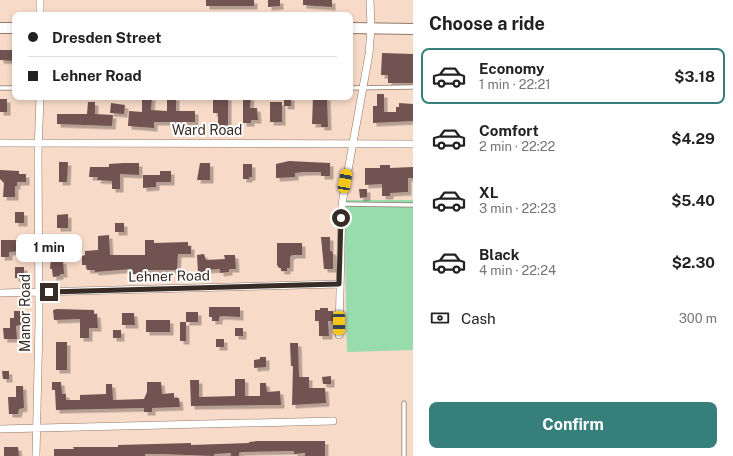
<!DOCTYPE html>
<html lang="en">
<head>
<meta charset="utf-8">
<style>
  :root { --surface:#fff; --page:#f6f6f6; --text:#222; --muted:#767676; --line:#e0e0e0; --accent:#377f7a }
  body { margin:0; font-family:"Public Sans",sans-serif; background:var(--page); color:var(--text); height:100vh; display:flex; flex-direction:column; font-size:15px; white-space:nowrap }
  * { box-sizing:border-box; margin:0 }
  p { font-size:13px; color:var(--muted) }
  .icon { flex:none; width:22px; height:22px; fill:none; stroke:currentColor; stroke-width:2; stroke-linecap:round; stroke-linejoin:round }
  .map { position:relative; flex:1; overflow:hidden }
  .side { display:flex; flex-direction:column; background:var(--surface); width:320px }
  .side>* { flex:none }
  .top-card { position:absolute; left:12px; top:12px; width:341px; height:88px; border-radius:8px; box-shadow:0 2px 6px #0003; display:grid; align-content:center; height:88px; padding:0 16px; background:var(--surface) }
  .end { position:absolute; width:18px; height:18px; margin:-9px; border:5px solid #372c26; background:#fff; box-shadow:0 0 0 2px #fff }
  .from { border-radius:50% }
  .bubble { position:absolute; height:28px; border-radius:8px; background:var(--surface); box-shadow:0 2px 6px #0003; font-size:13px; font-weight:700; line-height:28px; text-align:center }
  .car { position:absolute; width:12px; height:24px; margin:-12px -6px; border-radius:5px; box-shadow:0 0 3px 1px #0007; background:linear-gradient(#f5c518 24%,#345 0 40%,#f5c518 0 76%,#345 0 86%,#f5c518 0) }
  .top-card b { display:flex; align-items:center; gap:14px; height:38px; font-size:15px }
  .top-card b+b { border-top:1px solid var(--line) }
  .top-card i { width:10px; height:10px; background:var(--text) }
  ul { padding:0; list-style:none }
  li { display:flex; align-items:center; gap:12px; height:56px; margin:0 8px 6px; padding:0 8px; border:2px solid transparent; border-radius:8px }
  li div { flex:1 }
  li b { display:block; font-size:15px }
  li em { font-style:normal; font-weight:700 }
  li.on { border-color:var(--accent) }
  li>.icon { width:36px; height:36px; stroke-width:1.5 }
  h2 { padding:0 16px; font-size:18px; line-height:48px }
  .pay { display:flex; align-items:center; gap:10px; height:44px; padding:0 16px; font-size:15px }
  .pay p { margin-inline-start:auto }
  .primary-button { display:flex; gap:8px; margin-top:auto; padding:8px 16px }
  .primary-button a { flex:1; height:46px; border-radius:8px; background:var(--accent); color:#fff; font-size:16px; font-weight:700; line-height:46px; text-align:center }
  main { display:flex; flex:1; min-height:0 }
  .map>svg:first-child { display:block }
  .green { fill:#98dbac }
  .building { fill:#715351; filter:url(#shadow) }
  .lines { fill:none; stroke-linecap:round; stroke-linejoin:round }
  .service-casing { stroke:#927868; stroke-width:5 }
  .minor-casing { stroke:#927868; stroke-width:8 }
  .secondary-casing { stroke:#927868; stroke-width:12 }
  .service { stroke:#fff; stroke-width:3.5 }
  .minor { stroke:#fff; stroke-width:7 }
  .secondary { stroke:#fff; stroke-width:10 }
  .route { stroke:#372c26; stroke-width:5 }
  .labels { text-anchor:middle; stroke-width:4; stroke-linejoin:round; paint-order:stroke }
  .street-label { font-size:14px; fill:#372c26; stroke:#fff }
</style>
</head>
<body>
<main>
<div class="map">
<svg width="413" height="456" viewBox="0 0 413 456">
  <defs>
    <filter id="shadow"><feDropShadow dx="3.5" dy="3.5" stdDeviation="0" flood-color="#0004"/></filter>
  </defs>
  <rect width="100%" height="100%" fill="#f7dac8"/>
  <path class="green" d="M344 200H413V350L347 352Z"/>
  <path class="building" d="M206 0H254V6H206Z
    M268 0H280V6L268 7Z
    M303 0H332V7L303 5Z
    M0 50H15V61L0 60Z
    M382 53 413 54V83H388V75H381Z
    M377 94H384V112H396V107H399V103L413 104V121L373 123V106H377Z
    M142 97H152L151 110 167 111V97H176V111H195V122H154V128L128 126 129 111 142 112Z
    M213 97H228V125H225V127L218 128V113H213Z
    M243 97H251L250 108H257L258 120H251V123H243Z
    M284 97H291V106H284Z
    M313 97H327L328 127H321V124H312Z
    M0 99H7V112H0Z
    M88 102H95V114L113 115 112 126 57 124V114H87Z
    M270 102H282V122H270Z
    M111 103 125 105 124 114 110 113Z
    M289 161 330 163V176H321V172H304L295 173V177L276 178V164Z
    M59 162H68L67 182H59Z
    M124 163H139V175L120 174V189H112V181L97 180 98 177H89L90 167H109V164Z
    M200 163H210V180H197Z
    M243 164H252V177H249V179H243Z
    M380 165H390V168L413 167V178H408V192L390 193V196H382V184L365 185V168H380Z
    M0 170 19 171V174H26V182H17V186H15V197H3L4 183 0 179Z
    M160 171H171V182H156V187L143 188V175H160Z
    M359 189H367V197L360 198Z
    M15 212H24V223H15Z
    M68 214V228H57V215Z
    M115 223H124V232H115Z
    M109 235 110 255H145V240H154V243L188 242V246H191V254H178L177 270H142V274H132V269L95 272V270H87L86 265H82V256L85 255V251L98 250V236Z
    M321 237H330V251H332L333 254V269H324Z
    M1 240H24V251L9 252V257H1Z
    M277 243H302V255H292L290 257V268H287V271H281V268H279L277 265Z
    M204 254 206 260 225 259 224 255H235L236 269H229V272L220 273V269L206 270 205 272 198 273 197 255Z
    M51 258H58V261L63 260 64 274H60V276L53 277 52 269H50Z
    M15 267H24V278H15Z
    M209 307H240V317L222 316 219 317V321H212V317H209Z
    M320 308H328V311H333V321H328L329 336H319V321H315V310H320Z
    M57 309 94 310V314H97L98 328H89V338H80V319L54 320 53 310Z
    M14 311H23L24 324 16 326 17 339H4L3 328H10V318H14Z
    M186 312H198V322H186Z
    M122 313H134L135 325H122Z
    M146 320H170V332H146Z
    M180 322H186V341H180Z
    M235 328H243V336H235Z
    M113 330H121V338H113Z
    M216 339H224V347H216Z
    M56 342H67V370H56Z
    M290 343H298L299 377H309V388H325L326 403 292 405 293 366H291Z
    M260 357H266V367L254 368V360L260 359Z
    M2 371H9V379H3Z
    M331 376V384H323L322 377Z
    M235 379H245V396H260V383H266L267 392 280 391 281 405 191 406 190 380H199V397L235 396Z
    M52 382H61L62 394H66V400H80V395L106 394V384H112L113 400 144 399 147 392V382H161L162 394 174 393V398H179L180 407 152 408V412H144V408L56 410 55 390H52Z
    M16 386H23L24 408 19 409 18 414H9L8 397H16Z
    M257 441H325V456H305V453L294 454V451L242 452 239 453V456H231V453L214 454V456L160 454H145V456H54V449H74L73 447H118V445L191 443V445L249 443V442Z
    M4 447H18L19 456H4Z"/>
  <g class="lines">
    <defs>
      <path id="service" d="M0 88H15
        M350 88 413 87
        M342 204 413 205
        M404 403V456"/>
      <path id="minor" d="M40 0V15
        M0 143 413 144
        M0 293 339 284
        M339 335 342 204 369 54 371 28 370 0
        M0 429 333 421
        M36 456 39 322 38 153 40 97"/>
      <path id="secondary" d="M0 28H15
        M350 28 413 29"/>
    </defs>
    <use href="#service" class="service-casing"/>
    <use href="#minor" class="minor-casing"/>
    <use href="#secondary" class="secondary-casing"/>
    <use href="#service" class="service"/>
    <use href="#minor" class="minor"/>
    <use href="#secondary" class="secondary"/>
  </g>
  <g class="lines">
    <path class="route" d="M49 292 339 284 341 218"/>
  </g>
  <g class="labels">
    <g class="street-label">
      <text x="207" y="135">Ward Road</text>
      <text transform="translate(169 276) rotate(-1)" y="5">Lehner Road</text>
      <text transform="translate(25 313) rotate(-90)" y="5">Manor Road</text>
    </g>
  </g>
</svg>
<i class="end from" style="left:341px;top:218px"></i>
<i class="end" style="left:49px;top:292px"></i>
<div class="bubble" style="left:16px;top:234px;width:66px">1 min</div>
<i class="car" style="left:345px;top:181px;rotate:10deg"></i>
<i class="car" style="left:339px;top:323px;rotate:180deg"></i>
<div class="top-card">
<b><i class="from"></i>Dresden Street</b>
<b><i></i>Lehner Road</b>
</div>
</div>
<section class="side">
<h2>Choose a ride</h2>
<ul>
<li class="on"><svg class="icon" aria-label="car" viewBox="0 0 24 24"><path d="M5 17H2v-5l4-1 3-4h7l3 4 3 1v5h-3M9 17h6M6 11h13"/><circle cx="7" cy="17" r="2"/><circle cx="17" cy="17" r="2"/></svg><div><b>Economy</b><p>1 min · 22:21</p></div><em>$3.18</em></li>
<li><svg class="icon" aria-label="car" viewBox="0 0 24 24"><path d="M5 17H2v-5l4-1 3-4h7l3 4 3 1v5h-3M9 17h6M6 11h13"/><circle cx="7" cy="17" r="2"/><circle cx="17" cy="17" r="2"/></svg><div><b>Comfort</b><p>2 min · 22:22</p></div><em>$4.29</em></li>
<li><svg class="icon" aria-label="car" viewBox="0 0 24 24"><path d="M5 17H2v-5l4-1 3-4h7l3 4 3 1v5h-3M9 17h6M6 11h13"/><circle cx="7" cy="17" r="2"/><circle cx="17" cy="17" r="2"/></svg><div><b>XL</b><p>3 min · 22:23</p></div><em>$5.40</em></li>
<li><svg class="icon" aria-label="car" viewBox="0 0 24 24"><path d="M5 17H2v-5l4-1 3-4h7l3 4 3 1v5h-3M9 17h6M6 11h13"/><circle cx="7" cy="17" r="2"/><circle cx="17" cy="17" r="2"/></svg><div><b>Black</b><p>4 min · 22:24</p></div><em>$2.30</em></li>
</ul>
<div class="pay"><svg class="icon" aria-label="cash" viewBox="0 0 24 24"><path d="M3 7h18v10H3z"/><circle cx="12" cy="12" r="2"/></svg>Cash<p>300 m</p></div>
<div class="primary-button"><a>Confirm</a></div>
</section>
</main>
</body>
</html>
